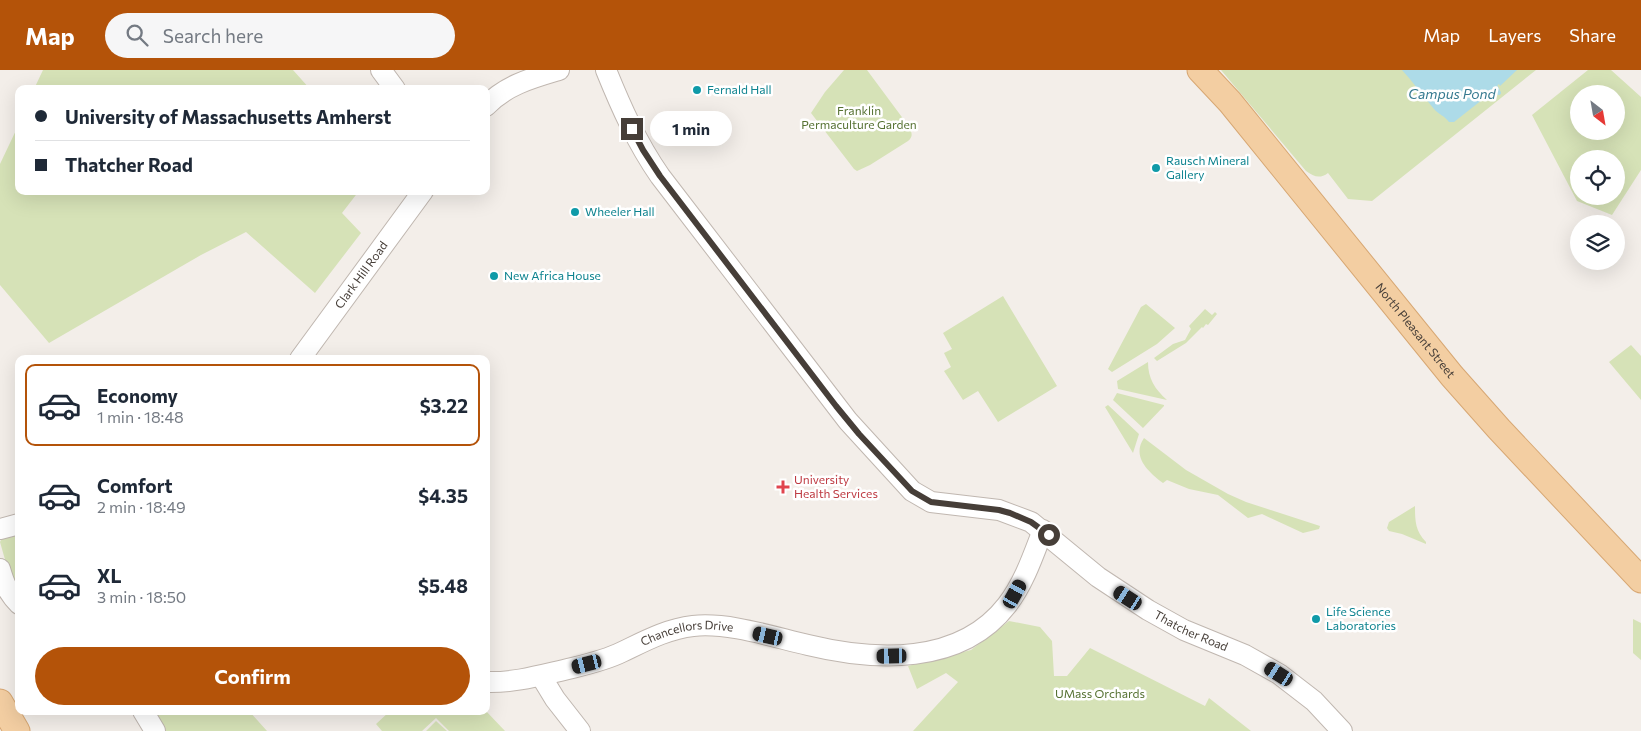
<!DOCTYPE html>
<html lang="en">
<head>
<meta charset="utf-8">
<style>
  :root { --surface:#fff; --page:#f6f6f7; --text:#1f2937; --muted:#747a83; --line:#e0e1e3; --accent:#b45309 }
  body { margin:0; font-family:Commissioner,sans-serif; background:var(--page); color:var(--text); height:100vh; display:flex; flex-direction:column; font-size:19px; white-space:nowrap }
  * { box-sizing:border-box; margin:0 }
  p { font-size:16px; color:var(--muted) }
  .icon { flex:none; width:28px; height:28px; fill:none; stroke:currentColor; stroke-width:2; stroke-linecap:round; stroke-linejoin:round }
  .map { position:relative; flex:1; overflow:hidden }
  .sheet { position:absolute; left:15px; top:285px; width:475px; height:360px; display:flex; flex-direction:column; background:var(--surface); border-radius:10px; box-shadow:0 5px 20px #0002 }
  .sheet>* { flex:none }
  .top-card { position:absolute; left:15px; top:15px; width:475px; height:110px; border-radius:10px; box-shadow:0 5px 20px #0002; display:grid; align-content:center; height:110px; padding:0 20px; background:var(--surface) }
  .needle { width:32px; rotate:149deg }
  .buttons { position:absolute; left:1570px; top:15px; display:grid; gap:10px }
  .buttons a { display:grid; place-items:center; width:55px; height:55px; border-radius:50%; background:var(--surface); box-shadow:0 5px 20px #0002; font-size:25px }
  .end { position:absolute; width:22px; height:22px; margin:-11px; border:6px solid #463e38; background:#fff; box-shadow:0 0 0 2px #fff }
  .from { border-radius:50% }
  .bubble { position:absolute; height:35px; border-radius:18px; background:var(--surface); box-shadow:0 5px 20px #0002; font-size:16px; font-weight:700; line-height:35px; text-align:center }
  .car { position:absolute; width:15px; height:30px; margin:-15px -8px; border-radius:6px; box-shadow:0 0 4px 1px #0007; background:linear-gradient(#222 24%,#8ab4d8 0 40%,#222 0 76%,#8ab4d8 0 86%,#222 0) }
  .top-card b { display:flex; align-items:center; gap:18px; height:48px; font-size:19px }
  .top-card b+b { border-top:1px solid var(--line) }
  .top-card i { width:12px; height:12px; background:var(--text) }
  ul { padding:9px 0 0; list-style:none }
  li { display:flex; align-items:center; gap:15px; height:82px; margin:0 10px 8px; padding:0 10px; border:2px solid transparent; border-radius:10px }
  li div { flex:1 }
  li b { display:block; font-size:19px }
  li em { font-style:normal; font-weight:700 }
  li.current { border-color:var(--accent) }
  li>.icon { width:45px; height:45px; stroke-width:1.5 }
  .cta { display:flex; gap:10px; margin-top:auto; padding:10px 20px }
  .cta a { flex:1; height:58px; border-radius:30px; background:var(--accent); color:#fff; font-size:20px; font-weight:700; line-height:58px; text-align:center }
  header { display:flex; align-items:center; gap:30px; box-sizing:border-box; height:70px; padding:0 25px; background:var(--accent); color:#fff }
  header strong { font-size:24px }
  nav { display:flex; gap:28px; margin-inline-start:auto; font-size:18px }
  .search { width:350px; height:45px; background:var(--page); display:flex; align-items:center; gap:12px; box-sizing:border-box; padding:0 18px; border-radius:28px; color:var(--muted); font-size:19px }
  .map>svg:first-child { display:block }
  .green { fill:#d6e2b7; fill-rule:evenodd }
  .water { fill:#addbe8 }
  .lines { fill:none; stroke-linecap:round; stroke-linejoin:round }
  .stream { stroke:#addbe8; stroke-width:4 }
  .minor-casing { stroke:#c0b7b0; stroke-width:22 }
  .major-casing { stroke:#d7a773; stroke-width:27 }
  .minor { stroke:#fff; stroke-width:20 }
  .major { stroke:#f3cea2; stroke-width:25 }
  .route { stroke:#463e38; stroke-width:6 }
  .culture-dot { fill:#0f9aa8; stroke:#fff; stroke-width:2 }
  .health-dot { fill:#e0444e; stroke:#fff; stroke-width:2 }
  .labels { text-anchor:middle; stroke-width:5; stroke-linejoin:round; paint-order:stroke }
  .culture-label { font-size:12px; fill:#0d838f; stroke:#fff; text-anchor:start }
  .park-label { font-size:12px; fill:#557132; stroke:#fff }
  .street-label { font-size:12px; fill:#463e38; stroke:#fff }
  .health-label { font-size:12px; fill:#be3a42; stroke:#fff; text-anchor:start }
  .water-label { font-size:14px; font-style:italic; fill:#367a90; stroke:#fff }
</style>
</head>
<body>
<header>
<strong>Map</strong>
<div class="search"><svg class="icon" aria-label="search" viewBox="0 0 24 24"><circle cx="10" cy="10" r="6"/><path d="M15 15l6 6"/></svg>Search here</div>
<nav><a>Map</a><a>Layers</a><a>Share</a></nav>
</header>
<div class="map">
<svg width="1641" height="661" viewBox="0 0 1641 661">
  <rect width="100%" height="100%" fill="#f3eee9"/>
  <path class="green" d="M43 0H293L310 19H34Z
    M844 0H867L910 58C912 64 913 67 908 71L870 95 857 101 854 99 811 43 825 22Z
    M1221 0H1536L1372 131 1348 129 1328 103C1320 109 1314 107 1306 101Z
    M1588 0H1611L1641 27V100L1612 145 1577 131 1532 45ZM1579 24H1616V61H1579ZM1579 89H1616V126H1579Z
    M19 54V121H359L342 143 361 163 315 223 246 162 201 185 49 273 0 215V94Z
    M1003 226 1057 316 998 352 978 321 963 330 944 301 951 297 944 283 952 279 943 263Z
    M1146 234 1175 258 1157 274 1112 302 1108 299 1141 237Z
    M1205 239 1212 245 1215 242 1217 244 1208 255 1206 254 1203 258 1202 257 1186 273 1157 291 1154 288 1173 274 1185 270 1191 259 1189 256Z
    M1631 275 1641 286V330L1609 292Z
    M1148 292C1148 309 1155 319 1167 330L1118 319 1117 311Z
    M1117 323 1164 335V336L1143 358 1113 330Z
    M1108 335 1139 364 1133 383 1105 337Z
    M1144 368 1186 400 1228 424 1246 432 1320 456 1319 459 1303 463 1262 444 1248 448 1218 425 1189 419 1167 410 1163 413C1149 402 1131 387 1144 368Z
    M1415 436C1415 450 1415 461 1426 472V474L1402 464 1389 461 1387 458 1389 452Z
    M16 465 19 466V525L12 514 0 472 2 468Z
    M1633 549 1641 553V590L1633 583Z
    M1009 551 1040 557 1052 571 1054 606H1067L1090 578 1205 636 1209 628 1251 661H913L958 612 946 603 917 619 908 596 971 580Z
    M151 641H249L267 661H162Z
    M390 641H486L505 661H449L436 648 422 661H382L376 654Z
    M436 651 447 661H426Z"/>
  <path class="water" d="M1402 0H1517L1500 16 1499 14 1491 20 1492 22 1454 52H1449C1445 46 1438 44 1434 39 1423 26 1413 12 1402 0Z"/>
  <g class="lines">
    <path class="stream" d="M1494 13 1499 23"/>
    <defs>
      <g id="minor">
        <path d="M381 0 395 19"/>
        <path id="s1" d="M606 0C621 37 637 73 660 106L848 351 912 421 931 432 999 440 1031 452 1098 507 1148 540 1184 560 1245 585 1279 604 1314 631 1342 661"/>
        <path d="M486 36C506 15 532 8 559 0"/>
        <path id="s2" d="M300 289 423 121"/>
        <path d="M0 459 19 454"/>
        <path d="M0 499C4 513 8 523 19 534"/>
        <path d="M541 606 555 629 580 661"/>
        <path id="s3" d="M486 612C513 613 538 606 564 600 584 595 604 591 622 582 645 571 667 559 693 556 728 552 773 567 808 575 874 591 960 596 1007 535 1024 513 1033 486 1043 460"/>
        <path d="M143 641 155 661"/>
      </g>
      <g id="major">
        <path id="s4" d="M1200 0 1230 32 1452 306 1499 359 1641 510"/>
        <path d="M0 632 17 661"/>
      </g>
    </defs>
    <use href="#minor" class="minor-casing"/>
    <use href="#major" class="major-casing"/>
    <use href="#minor" class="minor"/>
    <use href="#major" class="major"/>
  </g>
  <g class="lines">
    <path class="route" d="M632 59 643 80 660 106 836 336 859 364 912 421 931 432 999 440 1010 443 1031 452 1049 465"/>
  </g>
  <g class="culture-dot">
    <circle cx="697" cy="20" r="5"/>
    <circle cx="1156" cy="98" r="5"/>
    <circle cx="575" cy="142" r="5"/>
    <circle cx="494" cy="206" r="5"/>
    <circle cx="1316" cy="549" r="5"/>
  </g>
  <path class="health-dot" d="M780.5 409.5h5v5h5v5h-5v5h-5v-5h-5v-5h5z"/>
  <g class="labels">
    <g class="culture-label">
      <text x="707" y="24">Fernald Hall</text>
      <text x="1166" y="95">Rausch Mineral<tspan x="1166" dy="14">Gallery</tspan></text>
      <text x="585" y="146">Wheeler Hall</text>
      <text x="504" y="210">New Africa House</text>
      <text x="1326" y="546">Life Science<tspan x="1326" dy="14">Laboratories</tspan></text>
    </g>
    <g class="park-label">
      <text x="859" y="45">Franklin<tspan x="859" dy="14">Permaculture Garden</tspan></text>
      <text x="1100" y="628">UMass Orchards</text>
    </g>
    <g class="street-label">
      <text dy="4" stroke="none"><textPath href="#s2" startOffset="104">Clark Hill Road</textPath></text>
      <text dy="4" stroke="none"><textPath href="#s4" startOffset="338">North Pleasant Street</textPath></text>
      <text dy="4" stroke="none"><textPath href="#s1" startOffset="842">Thatcher Road</textPath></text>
      <text dy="4" stroke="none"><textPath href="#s3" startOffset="209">Chancellors Drive</textPath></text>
    </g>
    <g class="health-label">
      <text x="794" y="414">University<tspan x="794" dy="14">Health Services</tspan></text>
    </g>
    <g class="water-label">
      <text x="1452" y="29">Campus Pond</text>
    </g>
  </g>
</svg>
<div class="buttons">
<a><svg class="needle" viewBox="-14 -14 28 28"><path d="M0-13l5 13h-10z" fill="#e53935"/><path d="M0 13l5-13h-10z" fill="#747a83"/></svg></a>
<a><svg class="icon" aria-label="locate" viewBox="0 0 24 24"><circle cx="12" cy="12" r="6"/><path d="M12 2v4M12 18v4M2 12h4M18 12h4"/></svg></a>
<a><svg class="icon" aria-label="layers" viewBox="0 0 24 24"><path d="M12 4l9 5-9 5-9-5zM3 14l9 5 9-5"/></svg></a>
</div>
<i class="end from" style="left:1049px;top:465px"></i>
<i class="end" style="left:632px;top:59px"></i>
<div class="bubble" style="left:650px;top:41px;width:82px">1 min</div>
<i class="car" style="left:1015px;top:524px;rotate:29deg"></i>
<i class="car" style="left:1128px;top:528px;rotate:303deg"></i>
<i class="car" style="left:768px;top:566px;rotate:283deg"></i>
<i class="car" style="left:892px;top:586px;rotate:269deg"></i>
<i class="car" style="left:587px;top:594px;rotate:256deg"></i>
<i class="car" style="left:1279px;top:604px;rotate:302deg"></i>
<div class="top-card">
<b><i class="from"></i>University of Massachusetts Amherst</b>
<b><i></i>Thatcher Road</b>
</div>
<section class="sheet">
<ul>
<li class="current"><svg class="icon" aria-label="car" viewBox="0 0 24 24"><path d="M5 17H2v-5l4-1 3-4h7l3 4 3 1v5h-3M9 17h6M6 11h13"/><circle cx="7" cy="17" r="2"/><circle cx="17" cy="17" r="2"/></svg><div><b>Economy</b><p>1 min · 18:48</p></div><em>$3.22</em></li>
<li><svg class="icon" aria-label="car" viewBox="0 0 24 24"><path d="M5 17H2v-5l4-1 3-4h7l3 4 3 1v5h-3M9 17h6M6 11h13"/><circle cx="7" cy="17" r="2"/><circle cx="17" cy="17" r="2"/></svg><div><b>Comfort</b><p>2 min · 18:49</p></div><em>$4.35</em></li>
<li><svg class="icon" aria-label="car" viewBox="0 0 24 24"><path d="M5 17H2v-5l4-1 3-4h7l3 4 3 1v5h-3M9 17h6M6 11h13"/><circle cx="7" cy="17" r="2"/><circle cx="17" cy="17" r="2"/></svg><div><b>XL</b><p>3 min · 18:50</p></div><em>$5.48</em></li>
</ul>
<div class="cta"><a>Confirm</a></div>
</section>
</div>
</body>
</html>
